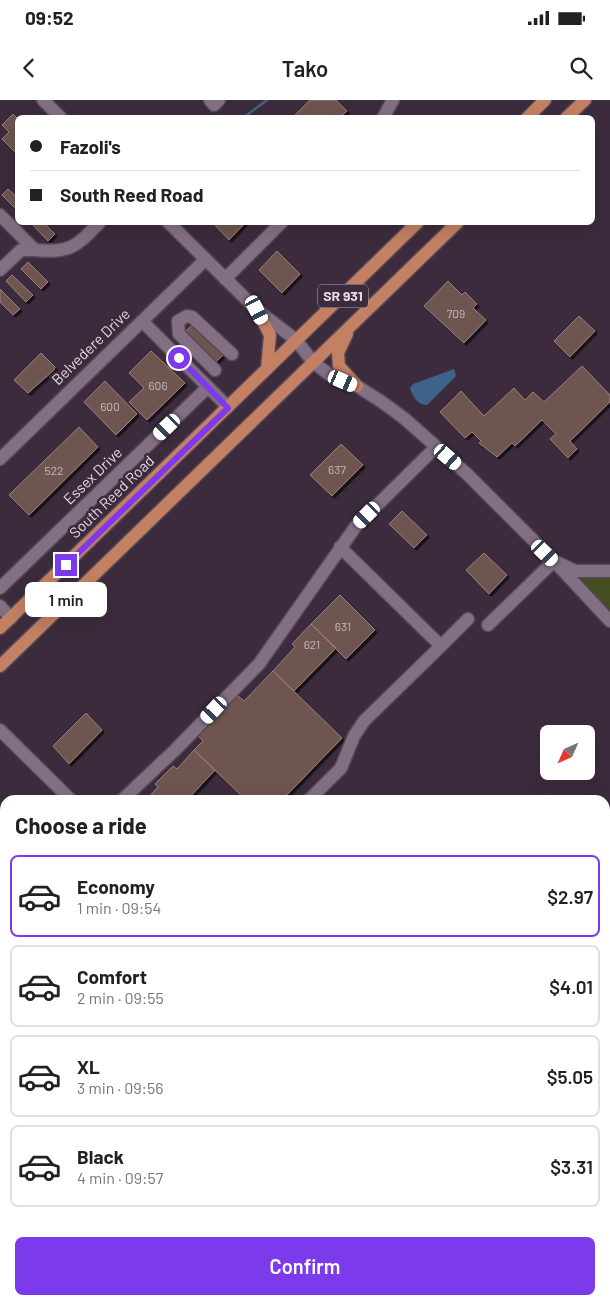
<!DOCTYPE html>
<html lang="en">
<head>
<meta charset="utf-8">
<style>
  :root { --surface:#fff; --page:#f2f2f2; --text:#202124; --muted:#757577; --line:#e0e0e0; --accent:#7c3aed }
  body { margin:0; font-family:Barlow,sans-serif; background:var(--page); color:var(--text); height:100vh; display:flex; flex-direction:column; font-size:19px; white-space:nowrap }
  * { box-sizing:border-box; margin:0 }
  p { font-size:16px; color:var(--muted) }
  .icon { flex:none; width:28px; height:28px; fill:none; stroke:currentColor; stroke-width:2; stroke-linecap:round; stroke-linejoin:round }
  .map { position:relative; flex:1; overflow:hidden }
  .drawer { position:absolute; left:0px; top:695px; width:610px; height:510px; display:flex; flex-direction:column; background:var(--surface); border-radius:15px 15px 0 0; box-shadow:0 5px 20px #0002 }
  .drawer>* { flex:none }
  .hud { position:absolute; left:15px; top:15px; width:580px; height:110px; border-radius:8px; box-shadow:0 5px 20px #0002; display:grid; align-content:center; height:110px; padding:0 15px; background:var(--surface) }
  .needle { width:32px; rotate:225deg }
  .fabs { position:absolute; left:540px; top:625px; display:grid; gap:10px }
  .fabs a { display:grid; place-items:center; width:55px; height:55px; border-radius:8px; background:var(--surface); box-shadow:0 5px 20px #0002; font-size:25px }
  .end { position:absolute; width:22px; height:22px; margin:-11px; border:6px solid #7c3aed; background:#fff; box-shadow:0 0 0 2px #fff }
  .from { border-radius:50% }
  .bubble { position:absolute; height:35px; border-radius:8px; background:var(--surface); box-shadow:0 5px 20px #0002; font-size:16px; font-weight:600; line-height:35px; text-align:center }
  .car { position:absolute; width:15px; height:30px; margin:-15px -8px; border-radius:6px; box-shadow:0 0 4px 1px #0007; background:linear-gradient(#fff 24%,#345 0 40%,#fff 0 76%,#345 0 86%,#fff 0) }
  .hud b { display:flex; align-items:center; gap:18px; height:48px; font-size:19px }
  .hud b+b { border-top:1px solid var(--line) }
  .hud i { width:12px; height:12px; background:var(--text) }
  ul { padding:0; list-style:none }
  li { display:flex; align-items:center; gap:15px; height:82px; margin:0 10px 8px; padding:0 5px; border:2px solid var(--line); border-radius:8px }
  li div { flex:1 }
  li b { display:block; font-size:19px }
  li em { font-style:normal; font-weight:600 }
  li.on { border-color:var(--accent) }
  li>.icon { width:45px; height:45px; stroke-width:1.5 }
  h2 { padding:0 15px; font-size:22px; line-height:60px }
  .button { display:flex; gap:10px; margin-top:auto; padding:10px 15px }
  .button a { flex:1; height:58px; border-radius:8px; background:var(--accent); color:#fff; font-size:20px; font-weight:600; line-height:58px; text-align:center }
  .status { display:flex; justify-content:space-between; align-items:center; height:35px; padding:0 25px; background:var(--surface); direction:ltr }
  .status svg { height:14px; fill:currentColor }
  header { display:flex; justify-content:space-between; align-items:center; height:65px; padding:0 15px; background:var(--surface); font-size:22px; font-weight:600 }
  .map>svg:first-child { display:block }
  .green { fill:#464d1f }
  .water { fill:#3e638b }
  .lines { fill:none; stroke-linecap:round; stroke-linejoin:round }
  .stream { stroke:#3e638b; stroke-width:2.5 }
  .river { stroke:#3e638b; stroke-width:16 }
  .building { fill:#6e544f; stroke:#9d807b; filter:url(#shadow) }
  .minor-casing { stroke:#554755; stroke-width:15 }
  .major-casing { stroke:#554755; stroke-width:15 }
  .minor { stroke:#836f82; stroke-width:12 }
  .major { stroke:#c48062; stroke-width:12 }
  .route { stroke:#7c3aed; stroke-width:6 }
  .labels { text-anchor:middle; stroke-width:5; stroke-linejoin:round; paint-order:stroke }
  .number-label { font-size:12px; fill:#c7b8c0 }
  .shield { fill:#3c2b3c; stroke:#b2a6b2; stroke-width:1 }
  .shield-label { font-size:14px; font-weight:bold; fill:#e5dae5 }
  .street-label { font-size:15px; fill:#e5dae5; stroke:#3c2b3c }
</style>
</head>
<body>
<div class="status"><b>09:52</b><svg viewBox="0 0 49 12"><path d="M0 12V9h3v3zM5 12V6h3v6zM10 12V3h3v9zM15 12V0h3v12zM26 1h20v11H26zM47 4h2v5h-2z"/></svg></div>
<header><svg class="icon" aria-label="back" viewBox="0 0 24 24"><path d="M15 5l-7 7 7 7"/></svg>Tako<svg class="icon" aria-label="search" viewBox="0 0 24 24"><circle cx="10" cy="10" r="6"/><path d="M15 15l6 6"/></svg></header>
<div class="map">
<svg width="610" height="1205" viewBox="0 0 610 1205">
  <defs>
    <filter id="shadow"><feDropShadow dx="2.5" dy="2.5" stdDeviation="0" flood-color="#0009"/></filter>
  </defs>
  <rect width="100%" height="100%" fill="#3c2b3c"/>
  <path class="green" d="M565 467 610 471V521Z
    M605 1044 610 1049V1205H590L584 1200H605Z"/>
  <path class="water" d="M454 269 456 276 427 305C418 306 412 295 410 288L413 284Z"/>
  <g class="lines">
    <path class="stream" d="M243 18 267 0"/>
    <path class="river" d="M0 871H5
      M605 1044 610 1049"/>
  </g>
  <path class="building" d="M310 0H336L347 11 340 18H292Z
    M13 14 18 19V50L15 52 2 39 9 32 2 25Z
    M8 89 18 98V111L2 95Z
    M30 122H43L55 134 48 141Z
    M212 122H246L229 140Z
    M277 151 300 174 282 193 259 170Z
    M28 162 48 182 41 189 21 169Z
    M12 175 33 195 26 202 6 181Z
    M448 181 462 195 465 192 477 204 473 208 486 220 464 243 424 206Z
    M0 189 20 209 13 215 0 202Z
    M579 216 595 231 570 257 554 241Z
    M195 222 226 252 213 265 182 235Z
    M151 251 185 283 147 320 129 302 144 288 129 273Z
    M41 253 55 267 54 270 28 293 14 280Z
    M582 266 610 295V302L570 341 577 349 568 358 550 339 556 334 542 320 515 346 512 343 497 357 479 343 481 341 472 332 465 338 440 312 461 291 484 316 514 288 525 300 533 292 544 302Z
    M105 281 137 314 116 335 84 302Z
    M79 327 98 347 29 415 9 395Z
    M341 344 363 365 332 396 310 375Z
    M402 411 427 435 414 448 389 424Z
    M484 453 507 475 489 494 466 470Z
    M340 495 375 530 346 559 311 524Z
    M311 524 336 548 294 591 273 571 295 547 292 544Z
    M273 571 342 638 282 700H246L194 650 203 641 198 636 238 596 244 601Z
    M86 613 102 630 69 664 53 646Z
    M194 650 215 670 187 700H146L158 687 155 684 173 666 177 669Z
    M610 722V902L605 897V726Z
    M0 1107 5 1112V1135L0 1140Z
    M246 1200H257L260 1203 262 1201 267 1205H246L243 1203Z"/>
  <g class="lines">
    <defs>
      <path id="minor" d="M43 0 61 18
        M210 0 214 5 219 0
        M383 18 393 0
        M0 115 35 150H21L0 170
        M168 122 257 210 296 240 313 262 330 275 357 286 382 302 405 319 467 374 554 461 575 471H610
        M35 150C69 154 77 146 100 122
        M225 179 282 122
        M142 221 228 307
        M215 270 179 234 178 221 187 216 192 217 232 254
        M0 359 205 160
        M0 488 208 287
        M0 506 11 518
        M488 525 554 461 610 521
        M441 546 468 519
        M0 630 71 700
        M122 700 175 650 259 564 356 426 436 347
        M309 700 341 668 354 636 364 621 441 546 340 447
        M0 995 5 991
        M0 1071 5 1076
        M131 1200 136 1205
        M325 1200 330 1205
        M465 1200 470 1205
        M584 1200 590 1205
        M95 1205 100 1200
        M196 1205 201 1200
        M290 1205 295 1200
        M404 1205 409 1200
        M495 1205 500 1200"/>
      <path id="major" d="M527 18 545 0
        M566 18 585 0
        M257 210 270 235 267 269
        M347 234 338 253 339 266 357 286
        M0 528 418 122
        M0 566 458 122"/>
    </defs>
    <use href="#minor" class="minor-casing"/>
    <use href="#major" class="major-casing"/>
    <use href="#minor" class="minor"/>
    <use href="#major" class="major"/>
  </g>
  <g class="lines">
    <path class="route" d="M66 465 228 308 179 258"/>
  </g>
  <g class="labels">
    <g class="number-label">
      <text x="456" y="218">709</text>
      <text x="158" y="290">606</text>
      <text x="110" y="311">600</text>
      <text x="337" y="374">637</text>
      <text x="54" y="375">522</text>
      <text x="343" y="531">631</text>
      <text x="312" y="549">621</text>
    </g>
    <rect class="shield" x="318" y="184.5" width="50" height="23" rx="4"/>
    <g class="shield-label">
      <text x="343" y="201">SR 931</text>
    </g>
    <g class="street-label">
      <text transform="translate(91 247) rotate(-44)" y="5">Belvedere Drive</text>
      <text transform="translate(93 376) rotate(-44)" y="5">Essex Drive</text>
      <text transform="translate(112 397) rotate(-44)" y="5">South Reed Road</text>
    </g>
  </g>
</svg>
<div class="fabs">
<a><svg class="needle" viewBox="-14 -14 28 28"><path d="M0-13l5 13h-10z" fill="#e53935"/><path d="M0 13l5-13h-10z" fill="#757577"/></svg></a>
</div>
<i class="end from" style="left:179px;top:258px"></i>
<i class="end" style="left:66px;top:465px"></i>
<div class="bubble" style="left:25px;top:482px;width:82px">1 min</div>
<i class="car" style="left:257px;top:210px;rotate:152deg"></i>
<i class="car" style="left:343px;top:281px;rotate:113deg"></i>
<i class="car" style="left:167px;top:327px;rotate:226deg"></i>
<i class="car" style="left:448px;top:357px;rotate:131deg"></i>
<i class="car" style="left:367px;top:415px;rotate:225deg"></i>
<i class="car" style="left:545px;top:453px;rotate:134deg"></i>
<i class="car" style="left:214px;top:610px;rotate:223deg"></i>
<div class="hud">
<b><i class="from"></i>Fazoli's</b>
<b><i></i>South Reed Road</b>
</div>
<section class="drawer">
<h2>Choose a ride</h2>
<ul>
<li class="on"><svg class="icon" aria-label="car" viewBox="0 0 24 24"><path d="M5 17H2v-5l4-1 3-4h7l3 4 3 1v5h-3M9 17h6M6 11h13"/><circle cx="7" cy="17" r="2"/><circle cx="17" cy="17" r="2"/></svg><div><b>Economy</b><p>1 min · 09:54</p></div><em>$2.97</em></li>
<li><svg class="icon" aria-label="car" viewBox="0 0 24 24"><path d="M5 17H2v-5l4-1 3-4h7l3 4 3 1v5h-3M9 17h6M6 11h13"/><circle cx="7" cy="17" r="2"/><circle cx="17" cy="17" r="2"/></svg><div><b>Comfort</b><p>2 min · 09:55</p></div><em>$4.01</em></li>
<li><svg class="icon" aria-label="car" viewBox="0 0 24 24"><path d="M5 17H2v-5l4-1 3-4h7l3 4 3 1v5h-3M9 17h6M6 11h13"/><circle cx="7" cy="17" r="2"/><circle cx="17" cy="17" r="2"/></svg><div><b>XL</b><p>3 min · 09:56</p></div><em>$5.05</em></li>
<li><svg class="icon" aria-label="car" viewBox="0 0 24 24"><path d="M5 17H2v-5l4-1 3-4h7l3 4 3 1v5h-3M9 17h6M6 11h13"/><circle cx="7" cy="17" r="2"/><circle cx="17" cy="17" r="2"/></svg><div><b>Black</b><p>4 min · 09:57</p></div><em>$3.31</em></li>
</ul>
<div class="button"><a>Confirm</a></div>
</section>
</div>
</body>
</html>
